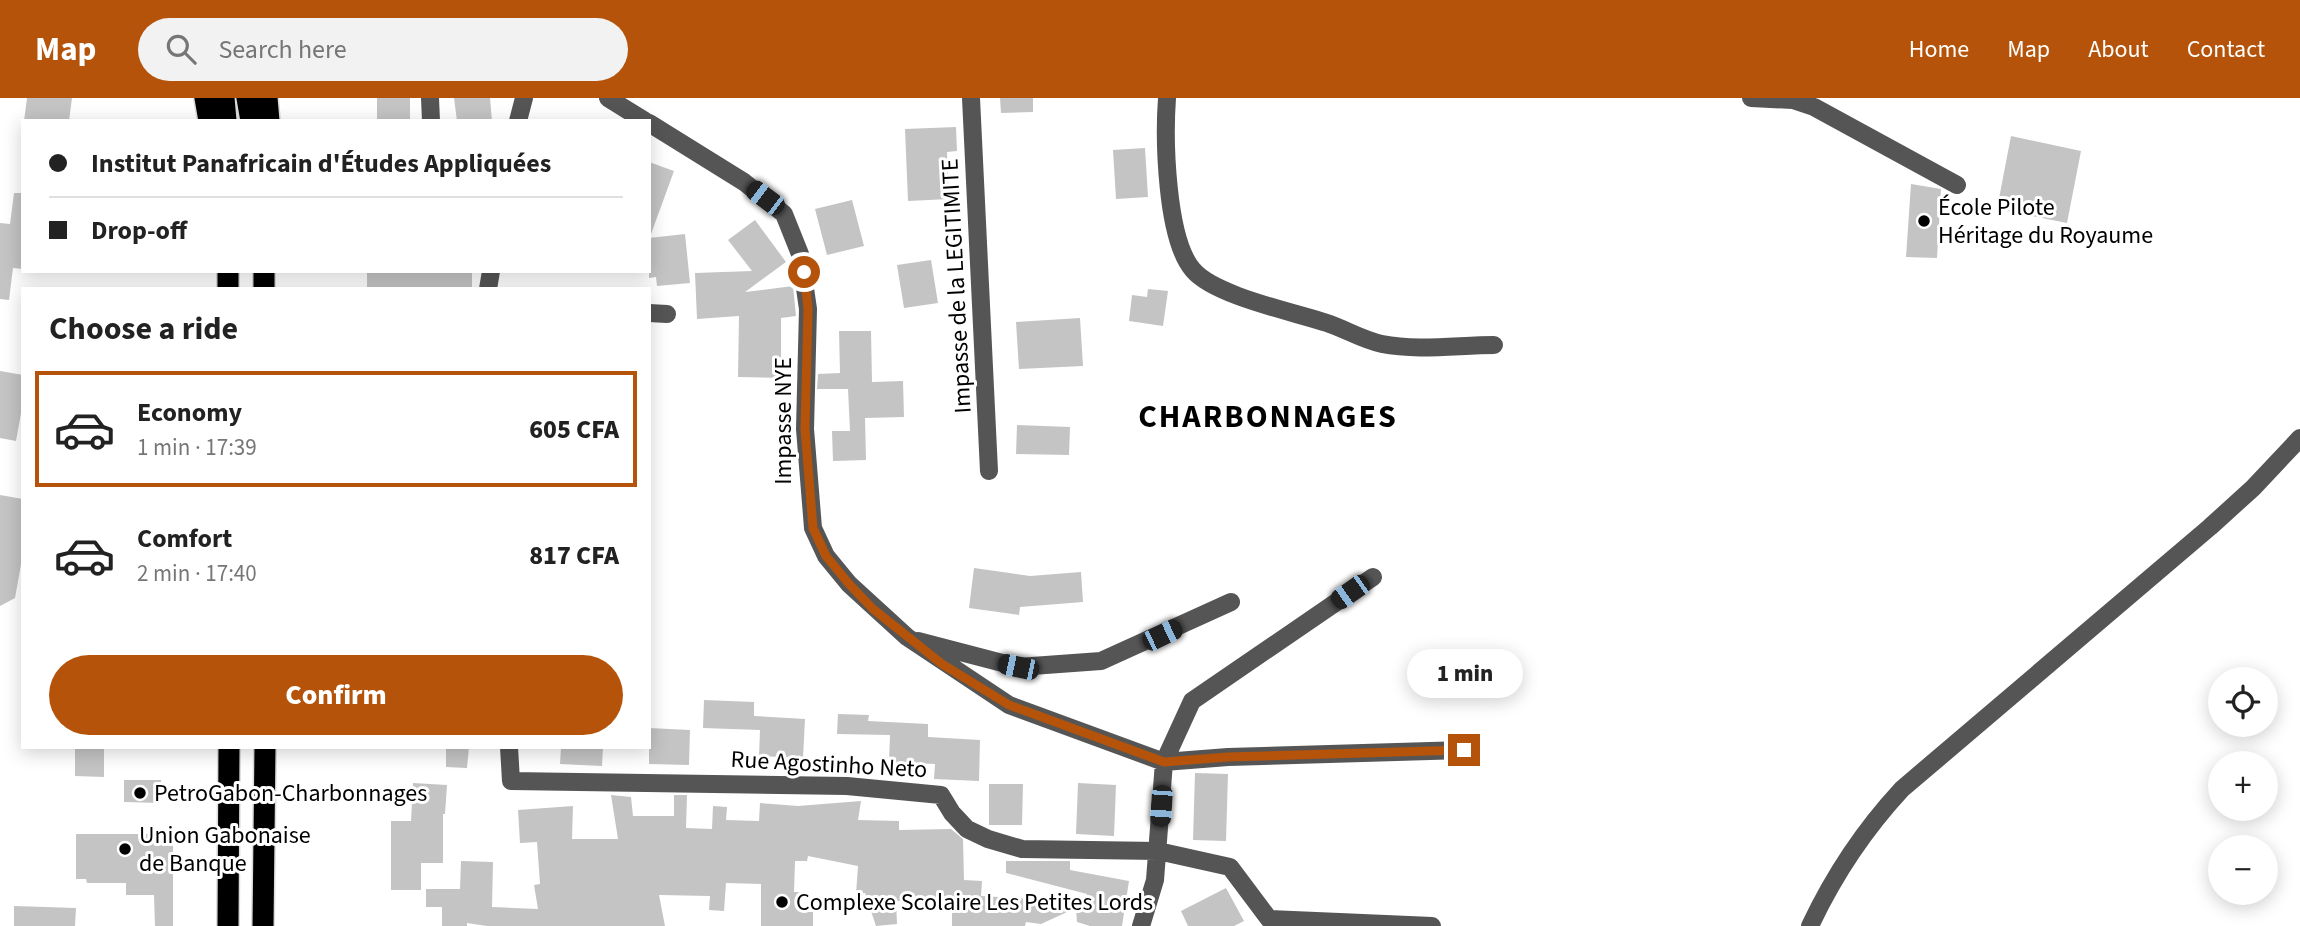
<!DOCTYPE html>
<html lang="en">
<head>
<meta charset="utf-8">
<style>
  :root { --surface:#fff; --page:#f2f2f2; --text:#222; --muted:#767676; --line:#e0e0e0; --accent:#b45309 }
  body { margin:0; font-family:"Source Sans 3",sans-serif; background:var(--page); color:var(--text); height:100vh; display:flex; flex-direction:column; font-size:26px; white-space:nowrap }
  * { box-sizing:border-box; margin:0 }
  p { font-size:23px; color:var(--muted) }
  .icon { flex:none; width:38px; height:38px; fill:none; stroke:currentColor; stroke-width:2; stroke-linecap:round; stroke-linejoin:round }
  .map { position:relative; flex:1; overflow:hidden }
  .panel { position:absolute; left:21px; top:189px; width:630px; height:462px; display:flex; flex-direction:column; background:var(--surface); border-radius:0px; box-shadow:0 4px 18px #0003 }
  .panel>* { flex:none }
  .top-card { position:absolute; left:21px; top:21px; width:630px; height:154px; border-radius:0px; box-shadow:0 4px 18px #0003; display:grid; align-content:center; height:154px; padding:0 28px; background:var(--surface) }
  .buttons { position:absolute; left:2208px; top:569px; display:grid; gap:14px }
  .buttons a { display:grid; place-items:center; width:70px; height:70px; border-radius:50%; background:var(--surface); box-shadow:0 4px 18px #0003; font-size:35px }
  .end { position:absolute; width:32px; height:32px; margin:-16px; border:9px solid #b45309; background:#fff; box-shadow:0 0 0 4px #fff }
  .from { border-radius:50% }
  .bubble { position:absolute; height:49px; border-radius:24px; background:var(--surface); box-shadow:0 4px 18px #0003; font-size:23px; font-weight:800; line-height:49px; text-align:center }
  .car { position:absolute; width:21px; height:42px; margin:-21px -10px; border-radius:9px; box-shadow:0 0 5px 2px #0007; background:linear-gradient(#222 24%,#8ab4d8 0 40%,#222 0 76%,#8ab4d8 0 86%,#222 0) }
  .top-card b { display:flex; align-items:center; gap:24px; height:66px; font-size:26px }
  .top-card b+b { border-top:2px solid var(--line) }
  .top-card i { width:18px; height:18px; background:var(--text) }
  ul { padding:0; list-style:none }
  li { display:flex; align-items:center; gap:21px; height:116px; margin:0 14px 10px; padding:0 14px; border:4px solid transparent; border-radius:0px }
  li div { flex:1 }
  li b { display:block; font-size:26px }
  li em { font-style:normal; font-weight:800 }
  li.on { border-color:var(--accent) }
  li>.icon { width:63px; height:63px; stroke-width:1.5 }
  h2 { padding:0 28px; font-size:32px; line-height:84px }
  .primary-button { display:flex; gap:14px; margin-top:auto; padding:14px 28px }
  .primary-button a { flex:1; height:80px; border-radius:42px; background:var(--accent); color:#fff; font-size:28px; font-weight:800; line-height:80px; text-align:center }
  header { display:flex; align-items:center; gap:42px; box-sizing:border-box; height:98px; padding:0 35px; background:var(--accent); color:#fff }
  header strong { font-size:33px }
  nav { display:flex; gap:38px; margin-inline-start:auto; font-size:24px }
  .search { width:490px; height:63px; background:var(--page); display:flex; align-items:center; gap:18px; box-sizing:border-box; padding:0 24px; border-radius:38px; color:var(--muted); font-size:26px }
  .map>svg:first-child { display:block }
  .building { fill:#c4c4c4 }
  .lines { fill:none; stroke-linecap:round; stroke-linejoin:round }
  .highway-casing { stroke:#dbdbdb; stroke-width:24 }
  .minor { stroke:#555; stroke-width:18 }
  .highway { stroke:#000; stroke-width:21 }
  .route { stroke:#b45309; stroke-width:9 }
  .poi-dot { fill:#000; stroke:#fff; stroke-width:2.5 }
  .labels { text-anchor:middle; stroke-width:6; stroke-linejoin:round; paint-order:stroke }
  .poi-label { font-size:24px; fill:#000; stroke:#fff; text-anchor:start }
  .street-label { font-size:24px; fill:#000; stroke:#fff }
  .district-label { font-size:32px; font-weight:bold; letter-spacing:2px; fill:#000; stroke:#fff }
</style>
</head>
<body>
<header>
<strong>Map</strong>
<div class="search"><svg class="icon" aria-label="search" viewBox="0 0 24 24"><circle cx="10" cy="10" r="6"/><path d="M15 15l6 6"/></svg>Search here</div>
<nav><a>Home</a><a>Map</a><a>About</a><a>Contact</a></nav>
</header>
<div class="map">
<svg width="2300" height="828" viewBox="0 0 2300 828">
  <rect width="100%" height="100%" fill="#fff"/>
  <path class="building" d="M27 0H72L69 23H24Z
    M377 0H410V23H377Z
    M454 0H490L492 23H457Z
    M1000 0H1033V14L1001 15Z
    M956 29 957 53 947 54 949 101 908 103 905 31Z
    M2011 38 2081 53 2067 125 1997 111Z
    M1145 50 1148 99 1116 101 1113 52Z
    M649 64 674 73 651 136H649Z
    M1911 86 1941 91 1937 160 1906 159Z
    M14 95H23V171L13 170 9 202 0 201V125L10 126Z
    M852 102 864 148 827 157 815 111Z
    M755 122 786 164 745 194 793 188 796 218 781 220V280L738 279 739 218 697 221 695 175 752 173 728 142Z
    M685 136 690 185 657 188 656 179 649 180V140Z
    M931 162 938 205 904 210 897 167Z
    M367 173H472V191H367Z
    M1148 191 1168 193 1163 228 1129 223 1132 197 1147 199Z
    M1080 220 1083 268 1019 271 1016 224Z
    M839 233H871L872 284 903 283 904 319 865 320 866 362 833 363 832 333H850L848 291H817L818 276 840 275Z
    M0 273 23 277V304L16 343 0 340Z
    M1017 327 1070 329 1069 357 1016 356Z
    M0 397 23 401V455L15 500 0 508Z
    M974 470 1030 478 1081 474 1083 504 1020 509 1019 517 969 510Z
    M704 602 754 604V618L805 621 803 660 759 658 760 632 703 630Z
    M838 616 869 617 868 623 928 626V639L980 642 979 683 934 681 935 666 889 664 890 637 837 636Z
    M649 630 690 632 689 667 649 666Z
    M75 649H104V679L75 678Z
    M446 649H469L467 670 446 669Z
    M561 649H603L602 668 560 666Z
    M1195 675 1228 676 1226 743 1193 742Z
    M124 682H161L160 705 124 704Z
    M413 685 447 687 445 716H443V765H421V792H391V723H411Z
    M1078 685 1116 687 1114 738 1076 736Z
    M989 686H1023L1022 727H989Z
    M611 697 631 699 633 718H674V697H687L686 730 712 731 713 708 727 709 726 722 759 723 760 705 798 708 861 703 858 722 899 723V732L951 731 963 741 964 782 982 783 981 798 1086 804 1087 796 1006 775V763H1070V772L1129 783 1122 828H1090L1077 824 1076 810 1041 826 1026 824 1025 828H952V803H896L897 826 876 828 865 795 856 796 858 768 808 758 807 763H795L794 794H802L801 814H813V828H761V786L726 785 724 813 709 812 710 798 659 797 665 828H487L467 825V828H442V809H426V791H460L461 763 493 764 492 809 538 811 534 787 540 786 537 744 520 745 518 712 573 708 572 741H618Z
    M76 736H173V828H155L154 797H126V785H87L86 781H76Z
    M1226 790 1244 823 1234 828H1188L1181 813Z
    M14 808 76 810 75 828H14Z"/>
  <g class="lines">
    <defs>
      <path id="highway" d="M205 0 209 23
        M224 0 226 23
        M247 0 251 23
        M267 0 269 23
        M228 173V191
        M264 173V191
        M228 828 229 649
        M263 828 265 649"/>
    </defs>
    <use href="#highway" class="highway-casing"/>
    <path class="minor" d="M430 0 431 23
      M608 0 645 23
      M971 0 989 373
      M1167 0C1164 41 1166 141 1193 172 1215 198 1294 214 1327 225 1345 231 1363 242 1382 246 1417 253 1459 247 1494 247
      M1751 0 1793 2 1814 9 1957 87
      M518 23 524 0
      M649 25 744 84 784 116 800 156 808 211 805 331 813 430 826 458 849 486 907 539 1009 607 1164 664 1228 659 1464 652
      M488 191 491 173
      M649 215 667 216
      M918 543 1018 569 1101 563 1231 504
      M509 649 511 683 847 688 941 697 952 715 967 731 988 741 1022 751 1158 753 1230 769 1269 821 1432 828
      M1141 828 1155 782 1164 664 1192 603 1373 479
      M1810 828C1834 777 1864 732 1902 691L2210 429 2253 390 2300 340"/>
    <use href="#highway" class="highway"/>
  </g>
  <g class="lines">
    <path class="route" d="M804 174 808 211 805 331 813 430 826 458 849 486 873 511 942 566 1009 607 1164 664 1228 659 1464 652"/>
  </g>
  <g class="poi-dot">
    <circle cx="1924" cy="123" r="7"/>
    <circle cx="140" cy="695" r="7"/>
    <circle cx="125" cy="751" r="7"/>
    <circle cx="782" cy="804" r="7"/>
  </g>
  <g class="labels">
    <g class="poi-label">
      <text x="1938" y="117">École Pilote<tspan x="1938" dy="28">Héritage du Royaume</tspan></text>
      <text x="154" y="703">PetroGabon-Charbonnages</text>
      <text x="139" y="745">Union Gabonaise<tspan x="139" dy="28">de Banque</tspan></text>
      <text x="796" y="812">Complexe Scolaire Les Petites Lords</text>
    </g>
    <g class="street-label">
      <text transform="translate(956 188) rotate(-93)" y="8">Impasse de la LEGITIMITE</text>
      <text transform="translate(783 323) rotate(-90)" y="8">Impasse NYE</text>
      <text transform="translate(829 666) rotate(3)" y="8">Rue Agostinho Neto</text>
    </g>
    <g class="district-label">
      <text x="1268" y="329">CHARBONNAGES</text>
    </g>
  </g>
</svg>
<div class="buttons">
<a><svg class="icon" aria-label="locate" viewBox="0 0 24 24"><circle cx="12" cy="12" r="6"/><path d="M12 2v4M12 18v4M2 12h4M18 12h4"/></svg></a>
<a>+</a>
<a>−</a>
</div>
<i class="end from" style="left:804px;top:174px"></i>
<i class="end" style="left:1464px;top:652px"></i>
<div class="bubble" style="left:1407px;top:551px;width:116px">1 min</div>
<i class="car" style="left:765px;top:100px;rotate:307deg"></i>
<i class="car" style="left:1350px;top:494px;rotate:235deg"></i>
<i class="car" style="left:1162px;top:537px;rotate:64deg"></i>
<i class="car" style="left:1018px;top:569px;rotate:282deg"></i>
<i class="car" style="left:1161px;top:708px;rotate:184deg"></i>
<div class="top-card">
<b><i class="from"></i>Institut Panafricain d'Études Appliquées</b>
<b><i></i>Drop-off</b>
</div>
<section class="panel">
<h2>Choose a ride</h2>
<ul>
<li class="on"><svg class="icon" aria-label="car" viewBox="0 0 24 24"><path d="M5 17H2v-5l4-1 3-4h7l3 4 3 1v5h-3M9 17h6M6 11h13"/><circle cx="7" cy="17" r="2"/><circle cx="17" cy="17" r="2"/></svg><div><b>Economy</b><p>1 min · 17:39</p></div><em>605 CFA</em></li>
<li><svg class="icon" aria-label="car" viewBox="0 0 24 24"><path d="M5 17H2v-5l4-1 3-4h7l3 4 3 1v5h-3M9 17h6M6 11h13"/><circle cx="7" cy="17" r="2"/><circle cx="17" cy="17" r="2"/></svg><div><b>Comfort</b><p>2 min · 17:40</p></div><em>817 CFA</em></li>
</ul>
<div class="primary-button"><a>Confirm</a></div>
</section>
</div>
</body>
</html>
